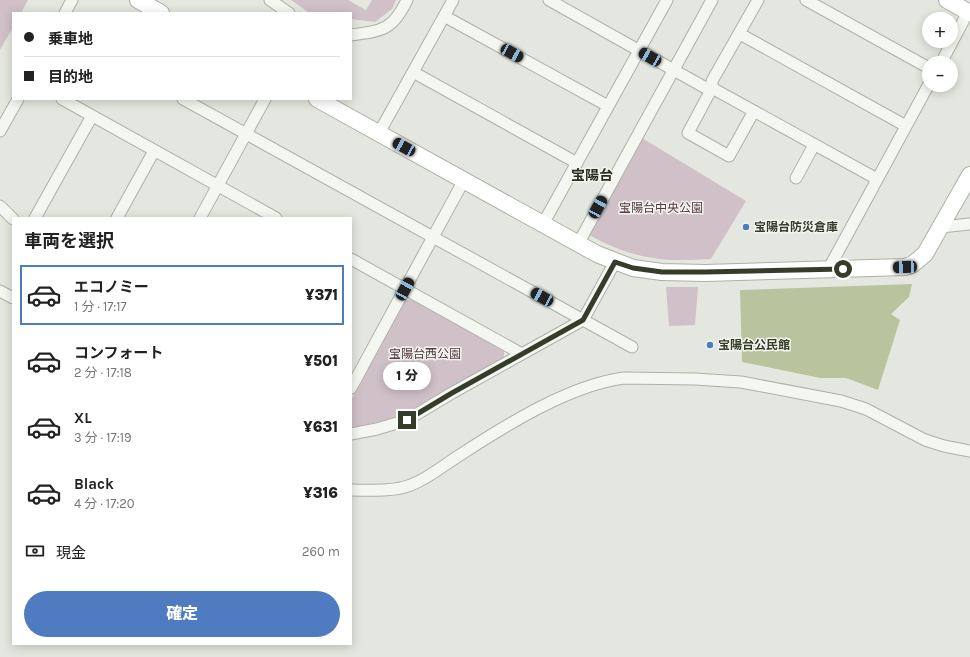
<!DOCTYPE html>
<html lang="ja">
<head>
<meta charset="utf-8">
<style>
  :root { --surface:#fff; --page:#f6f6f6; --text:#222; --muted:#767676; --line:#e0e0e0; --accent:#4f7bc1 }
  body { margin:0; font-family:Karla,"Noto Sans JP",sans-serif; background:var(--page); color:var(--text); height:100vh; display:flex; flex-direction:column; font-size:15px; white-space:nowrap }
  * { box-sizing:border-box; margin:0 }
  p { font-size:13px; color:var(--muted) }
  .icon { flex:none; width:22px; height:22px; fill:none; stroke:currentColor; stroke-width:2; stroke-linecap:round; stroke-linejoin:round }
  .map { position:relative; flex:1; overflow:hidden }
  .details { position:absolute; left:12px; top:217px; width:340px; height:428px; display:flex; flex-direction:column; background:var(--surface); border-radius:0px; box-shadow:0 2px 10px #0003 }
  .details>* { flex:none }
  .guide { position:absolute; left:12px; top:12px; width:340px; height:88px; border-radius:0px; box-shadow:0 2px 10px #0003; display:grid; align-content:center; height:88px; padding:0 12px; background:var(--surface) }
  .buttons { position:absolute; left:922px; top:12px; display:grid; gap:8px }
  .buttons a { display:grid; place-items:center; width:36px; height:36px; border-radius:50%; background:var(--surface); box-shadow:0 2px 10px #0003; font-size:20px }
  .end { position:absolute; width:18px; height:18px; margin:-9px; border:5px solid #353d2a; background:#fff; box-shadow:0 0 0 2px #fff }
  .from { border-radius:50% }
  .bubble { position:absolute; height:28px; border-radius:14px; background:var(--surface); box-shadow:0 2px 10px #0003; font-size:13px; font-weight:800; line-height:28px; text-align:center }
  .car { position:absolute; width:12px; height:24px; margin:-12px -6px; border-radius:5px; box-shadow:0 0 3px 1px #0007; background:linear-gradient(#222 24%,#8ab4d8 0 40%,#222 0 76%,#8ab4d8 0 86%,#222 0) }
  .guide b { display:flex; align-items:center; gap:14px; height:38px; font-size:15px }
  .guide b+b { border-top:1px solid var(--line) }
  .guide i { width:10px; height:10px; background:var(--text) }
  ul { padding:0; list-style:none }
  li { display:flex; align-items:center; gap:12px; height:60px; margin:0 8px 6px; padding:0 4px; border:2px solid transparent; border-radius:0px }
  li div { flex:1 }
  li b { display:block; font-size:15px }
  li em { font-style:normal; font-weight:800 }
  li.current { border-color:var(--accent) }
  li>.icon { width:36px; height:36px; stroke-width:1.5 }
  h2 { padding:0 12px; font-size:18px; line-height:48px }
  .pay { display:flex; align-items:center; gap:10px; height:44px; padding:0 12px; font-size:15px }
  .pay p { margin-inline-start:auto }
  .cta { display:flex; gap:8px; margin-top:auto; padding:8px 12px }
  .cta a { flex:1; height:46px; border-radius:24px; background:var(--accent); color:#fff; font-size:16px; font-weight:800; line-height:46px; text-align:center }
  .map>svg:first-child { display:block }
  .green { fill:#d0c1c9 }
  .water { fill:#b9c49e }
  .lines { fill:none; stroke-linecap:round; stroke-linejoin:round }
  .street-casing { stroke:#acb1a5; stroke-width:13 }
  .secondary-casing { stroke:#acb1a5; stroke-width:18 }
  .street { stroke:#f4f6f2; stroke-width:11 }
  .secondary { stroke:#fff; stroke-width:16 }
  .route { stroke:#353d2a; stroke-width:5 }
  .poi-dot { fill:#4f7bc1; stroke:#f3f5ef; stroke-width:1.5 }
  .labels { text-anchor:middle; stroke-width:3; stroke-linejoin:round; paint-order:stroke }
  .park-label { font-size:12px; fill:#573845; stroke:#f3f5ef }
  .poi-label { font-size:12px; font-weight:bold; fill:#353d2a; stroke:#f3f5ef; text-anchor:start }
  .quarter-label { font-size:14px; font-weight:bold; fill:#262e1c; stroke:#f3f5ef }
</style>
</head>
<body>
<div class="map">
<svg width="970" height="657" viewBox="0 0 970 657">
  <rect width="100%" height="100%" fill="#e4e7df"/>
  <path class="green" d="M0 0H28L21 13H13V27L0 50Z
    M291 0H348L366 10 372 0H396L392 9 375 22 351 19V13L308 12Z
    M642 138 746 201 711 259C698 260 684 260 671 260 642 259 614 249 589 235Z
    M666 287H698L695 325 669 326Z
    M412 299 504 351V358L404 414 382 421 351 428V400L405 301Z"/>
  <path class="water" d="M912 284 909 297 891 314 900 320 878 390 846 378H820L742 362 740 290Z"/>
  <g class="lines">
    <defs>
      <path id="street" d="M270 0 289 13
        M549 0 704 87 712 88 877 179
        M806 0 929 68
        M65 13 72 0
        M444 16 608 106
        M740 34 906 126
        M351 35C382 31 393 30 407 0
        M941 63 968 12
        M413 72 577 163
        M62 99 276 218
        M183 99 632 347
        M754 111 729 156 688 133 712 88V81L758 0
        M0 131 18 99
        M379 133 453 0
        M796 178 814 145
        M0 206 13 219
        M35 218 92 116
        M117 218 154 151
        M200 218 265 99
        M543 224 667 0
        M941 227 970 224
        M578 244 712 0
        M351 259 522 354
        M828 270 929 84
        M0 291 13 298
        M351 388 464 180
        M351 434 377 429 407 420 452 393 583 320 615 262
        M351 490C370 490 393 492 411 485 429 478 444 465 460 455 506 425 570 385 624 378L695 379 741 382 841 401 866 409 925 440 944 446 970 451"/>
      <path id="secondary" d="M138 0 161 13
        M947 0 970 13
        M317 99 597 254 633 268 662 272 705 273 905 267 913 264 925 254 970 175"/>
    </defs>
    <use href="#street" class="street-casing"/>
    <use href="#secondary" class="secondary-casing"/>
    <use href="#street" class="street"/>
    <use href="#secondary" class="secondary"/>
  </g>
  <g class="lines">
    <path class="route" d="M407 420 452 393 583 320 615 262 633 268 662 272H705L843 269"/>
  </g>
  <g class="poi-dot">
    <circle cx="746" cy="227" r="4"/>
    <circle cx="710" cy="345" r="4"/>
  </g>
  <g class="labels">
    <g class="park-label">
      <text x="661" y="212">宝陽台中央公園</text>
      <text x="425" y="358">宝陽台西公園</text>
    </g>
    <g class="poi-label">
      <text x="754" y="231">宝陽台防災倉庫</text>
      <text x="718" y="349">宝陽台公民館</text>
    </g>
    <g class="quarter-label">
      <text x="592" y="180">宝陽台</text>
    </g>
  </g>
</svg>
<div class="buttons">
<a>+</a>
<a>−</a>
</div>
<i class="end from" style="left:843px;top:269px"></i>
<i class="end" style="left:407px;top:420px"></i>
<div class="bubble" style="left:383px;top:362px;width:48px">1 分</div>
<i class="car" style="left:512px;top:53px;rotate:119deg"></i>
<i class="car" style="left:650px;top:57px;rotate:300deg"></i>
<i class="car" style="left:404px;top:147px;rotate:299deg"></i>
<i class="car" style="left:598px;top:207px;rotate:29deg"></i>
<i class="car" style="left:905px;top:267px;rotate:268deg"></i>
<i class="car" style="left:405px;top:289px;rotate:29deg"></i>
<i class="car" style="left:542px;top:297px;rotate:299deg"></i>
<div class="guide">
<b><i class="from"></i>乗車地</b>
<b><i></i>目的地</b>
</div>
<section class="details">
<h2>車両を選択</h2>
<ul>
<li class="current"><svg class="icon" aria-label="car" viewBox="0 0 24 24"><path d="M5 17H2v-5l4-1 3-4h7l3 4 3 1v5h-3M9 17h6M6 11h13"/><circle cx="7" cy="17" r="2"/><circle cx="17" cy="17" r="2"/></svg><div><b>エコノミー</b><p>1 分 · 17:17</p></div><em>¥371</em></li>
<li><svg class="icon" aria-label="car" viewBox="0 0 24 24"><path d="M5 17H2v-5l4-1 3-4h7l3 4 3 1v5h-3M9 17h6M6 11h13"/><circle cx="7" cy="17" r="2"/><circle cx="17" cy="17" r="2"/></svg><div><b>コンフォート</b><p>2 分 · 17:18</p></div><em>¥501</em></li>
<li><svg class="icon" aria-label="car" viewBox="0 0 24 24"><path d="M5 17H2v-5l4-1 3-4h7l3 4 3 1v5h-3M9 17h6M6 11h13"/><circle cx="7" cy="17" r="2"/><circle cx="17" cy="17" r="2"/></svg><div><b>XL</b><p>3 分 · 17:19</p></div><em>¥631</em></li>
<li><svg class="icon" aria-label="car" viewBox="0 0 24 24"><path d="M5 17H2v-5l4-1 3-4h7l3 4 3 1v5h-3M9 17h6M6 11h13"/><circle cx="7" cy="17" r="2"/><circle cx="17" cy="17" r="2"/></svg><div><b>Black</b><p>4 分 · 17:20</p></div><em>¥316</em></li>
</ul>
<div class="pay"><svg class="icon" aria-label="cash" viewBox="0 0 24 24"><path d="M3 7h18v10H3z"/><circle cx="12" cy="12" r="2"/></svg>現金<p>260 m</p></div>
<div class="cta"><a>確定</a></div>
</section>
</div>
</body>
</html>
